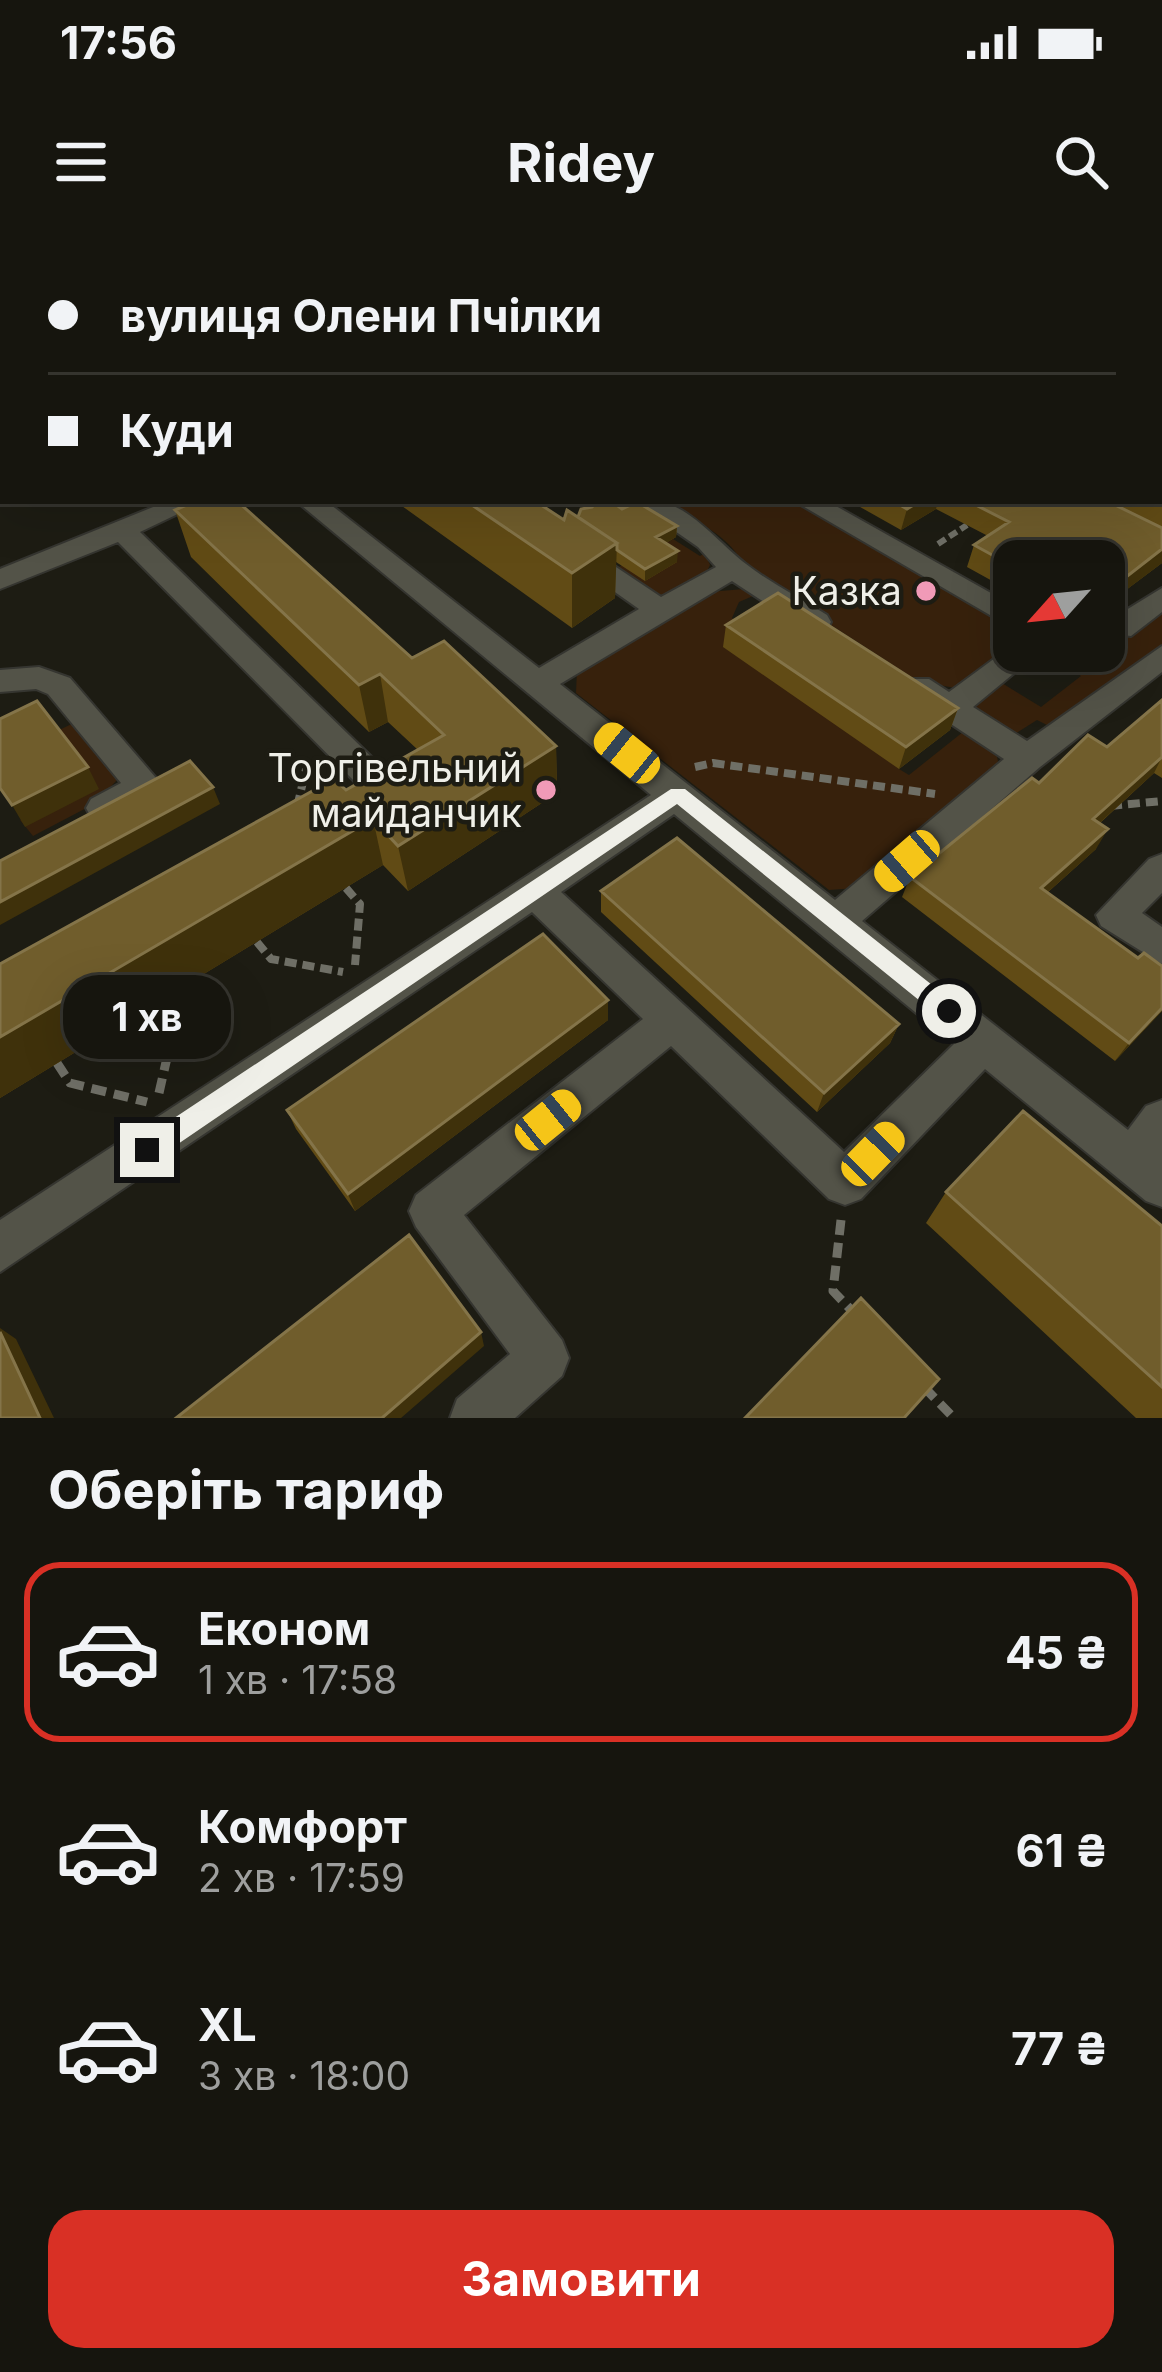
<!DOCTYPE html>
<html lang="uk">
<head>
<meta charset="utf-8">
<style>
  :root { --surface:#16150e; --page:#23221c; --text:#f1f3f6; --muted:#9e9f9e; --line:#35342e; --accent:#d93025 }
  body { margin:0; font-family:Inter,sans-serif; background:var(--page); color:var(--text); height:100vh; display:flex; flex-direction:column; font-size:45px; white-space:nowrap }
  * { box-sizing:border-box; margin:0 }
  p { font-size:39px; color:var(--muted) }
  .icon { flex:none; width:66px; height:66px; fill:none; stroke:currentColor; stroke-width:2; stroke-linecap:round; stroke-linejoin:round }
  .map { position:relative; height:1178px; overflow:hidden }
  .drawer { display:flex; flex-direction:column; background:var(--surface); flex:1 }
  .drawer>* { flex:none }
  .top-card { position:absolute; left:0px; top:0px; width:1164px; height:264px; box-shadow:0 12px 48px #0002,0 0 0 3px var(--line); display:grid; align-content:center; height:264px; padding:0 48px; background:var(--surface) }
  .needle { width:78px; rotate:243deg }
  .tools { position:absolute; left:993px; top:300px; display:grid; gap:24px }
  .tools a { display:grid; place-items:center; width:132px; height:132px; border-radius:24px; background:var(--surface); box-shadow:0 12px 48px #0002,0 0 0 3px var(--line); font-size:60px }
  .end { position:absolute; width:54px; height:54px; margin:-27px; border:15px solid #efefe8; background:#111; box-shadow:0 0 0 6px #111 }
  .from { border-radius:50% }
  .bubble { position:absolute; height:84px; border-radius:36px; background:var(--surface); box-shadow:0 12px 48px #0002,0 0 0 3px var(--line); font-size:39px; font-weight:700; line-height:84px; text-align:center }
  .car { position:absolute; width:36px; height:72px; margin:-36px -18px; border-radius:15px; box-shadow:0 0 9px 3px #0007; background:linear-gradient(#f5c518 24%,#345 0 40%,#f5c518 0 76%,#345 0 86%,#f5c518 0) }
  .top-card b { display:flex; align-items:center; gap:42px; height:114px; font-size:45px }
  .top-card b+b { border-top:3px solid var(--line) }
  .top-card i { width:30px; height:30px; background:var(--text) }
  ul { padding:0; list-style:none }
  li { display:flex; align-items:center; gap:36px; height:180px; margin:0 24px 18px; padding:0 24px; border:6px solid transparent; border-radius:36px }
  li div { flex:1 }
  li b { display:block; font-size:45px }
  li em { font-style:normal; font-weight:700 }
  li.current { border-color:var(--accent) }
  li>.icon { width:108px; height:108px; stroke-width:1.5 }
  h2 { padding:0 48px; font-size:54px; line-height:144px }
  .button { display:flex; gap:24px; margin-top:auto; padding:24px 48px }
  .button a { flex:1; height:138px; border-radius:36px; background:var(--accent); color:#fff; font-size:48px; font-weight:700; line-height:138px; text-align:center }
  .status { display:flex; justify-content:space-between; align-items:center; height:84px; padding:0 60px; background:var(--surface); direction:ltr }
  .status svg { height:33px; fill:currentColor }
  header { display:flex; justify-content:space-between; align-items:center; height:156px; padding:0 48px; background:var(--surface); font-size:54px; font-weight:700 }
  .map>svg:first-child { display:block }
  .green { fill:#37210c }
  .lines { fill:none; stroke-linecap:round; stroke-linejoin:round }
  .minor-casing { stroke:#353530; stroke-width:4 }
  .path-far3 { stroke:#6f6f66; stroke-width:4.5; stroke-dasharray:8 3; stroke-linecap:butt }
  .path-far2 { stroke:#6f6f66; stroke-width:6; stroke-dasharray:9 4.5; stroke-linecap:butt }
  .path-far1 { stroke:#6f6f66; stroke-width:8; stroke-dasharray:12 6; stroke-linecap:butt }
  .path { stroke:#6f6f66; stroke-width:9; stroke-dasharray:15 8; stroke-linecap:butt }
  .minor { fill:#535348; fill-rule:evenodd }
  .wall { fill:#614b15 }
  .shaded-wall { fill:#3f310b }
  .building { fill:#705d2c; stroke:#847449; stroke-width:3 }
  .route { fill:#efefe8 }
  .poi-dot { fill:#f09ab7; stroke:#1d1c13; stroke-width:4.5 }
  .labels { text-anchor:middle; stroke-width:9; stroke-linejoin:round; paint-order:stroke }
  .poi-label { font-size:39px; fill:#efefe8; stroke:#1d1c13; text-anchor:end }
</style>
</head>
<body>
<div class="status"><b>17:56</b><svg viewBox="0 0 49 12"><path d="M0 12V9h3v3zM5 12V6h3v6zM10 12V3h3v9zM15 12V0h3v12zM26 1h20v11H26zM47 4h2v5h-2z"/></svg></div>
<header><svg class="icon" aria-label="menu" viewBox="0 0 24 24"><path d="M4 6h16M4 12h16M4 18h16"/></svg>Ridey<svg class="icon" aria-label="search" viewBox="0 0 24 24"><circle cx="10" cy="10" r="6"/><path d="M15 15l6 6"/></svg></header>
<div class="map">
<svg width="1162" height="1178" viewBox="0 0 1162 1178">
  <rect width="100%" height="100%" fill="#1d1c13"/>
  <path class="green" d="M661 261H795L1014 388V408L955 448 918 441 744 329C735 296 689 278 661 261Z
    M673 299 700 316 705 313 710 325 705 335 662 355 610 332 631 320 655 335 676 322 656 309Z
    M744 349 760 353 739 362 732 378 899 529 909 535 968 488 995 509 998 521 992 533 856 648 829 650 576 453 577 430 709 352Z
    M1162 368V407L1051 487 1037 480 1013 495 974 476 972 464 997 440 1041 467 1081 436 1075 432 1080 426 1055 411H1082L1097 418Z
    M80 480 117 525V540L94 564 33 596 20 580 93 543 55 492Z"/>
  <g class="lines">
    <defs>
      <path id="minor" d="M0 0H19L21 3 3 6Z
        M595 0H619L621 3H597Z
        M631 0H657L629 3Z
        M768 0H788L789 3H769Z
        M920 0H940L941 3H921Z
        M1076 0H1096L1097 3H1077Z
        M1161 124H1162V140H1161Z
        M1161 185H1162V199H1161Z
        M3 234V250L0 251V235Z
        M168 261H205L140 292 384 529 389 538 384 547H360L118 302 0 349V329Z
        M296 261H326L539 428 639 369 486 261H517L661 357 716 327 698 307 636 264C678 248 715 301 746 324 770 343 800 358 827 375L831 382 827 389H805L732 341 560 444 835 660 1004 519 907 455 902 447 907 439H929L949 452 1014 404V411H1041L973 467 1027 501 1162 406V432L1040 527 862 681 1128 890 1146 866 1162 860V967L1146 961 985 829 861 959 845 965 829 959 671 806 464 975 562 1100 569 1118 562 1136 515 1178H450L457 1159 510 1114 416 987 409 971 416 955 643 779 532 672 0 1032V980L651 555ZM674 574 954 804 844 912 561 652Z
        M794 261H827L1014 366V389Z
        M1162 348V372L1131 396 1104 393V370L1118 375Z
        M39 427 70 438 156 538 161 547C150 567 113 584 91 577L86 568 91 559 121 543 48 454 36 449 0 452V430Z
        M1162 614V653L1142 673 1162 687V724L1101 686 1096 675 1149 619Z"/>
    </defs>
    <use href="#minor" class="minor-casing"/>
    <path class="path-far3" d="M459 0 465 3
      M492 0 498 3
      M691 3 699 0"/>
    <path class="path-far2" d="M938 304 967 285"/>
    <path class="path-far1" d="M695 527 713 523 935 554
      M1110 566 1162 561
      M297 567 309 517
      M346 648 360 664 355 725
      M257 702 271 719 343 732
      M163 758 170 769"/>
    <path class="path" d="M57 823 70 843 147 862
      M159 853 176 778 168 766
      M841 980 833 1051 856 1075
      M924 1147 954 1178"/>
    <use href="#minor" class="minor"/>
  </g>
  <path class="wall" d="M22 0H455L461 3H25Z
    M959 0H1031L1032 3H960Z
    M1107 0H1162V94L1161 3H1109Z
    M1162 228V323L1110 362 1104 359V321H1014V353L967 327 974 305 988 296 936 269 901 290 853 263V261H1161Z
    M189 261H242L243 267 412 418 556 506 557 553 408 651 383 625 0 858V724L346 550 418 510 388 482 369 492 191 317 175 270 190 264Z
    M395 261H535L564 280 622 269 677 286 676 297 666 303 677 322 645 341 616 322 615 358 572 388Z
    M726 385 958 468 950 490 899 529 723 407Z
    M1162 460V538L1154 533 1100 583 1096 609 1047 653 1162 771 1115 821 902 657 910 637 1039 543 1107 507Z
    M601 651 899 784 890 803 817 872 601 672Z
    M608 760V780L355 971 296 889 287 870Z
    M946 952 1162 986V1178H1136L926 983Z"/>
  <path class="shaded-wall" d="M920 261H938L936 269 901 290 907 269Z
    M677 286 676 297 656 309V297Z
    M617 303 615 358 572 388V333Z
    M1162 309V323L1110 362 1121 341Z
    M678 311 677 322 645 341V329Z
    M380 434 388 482 369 492 359 445Z
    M958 468 950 490 899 529 906 507Z
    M556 506 557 553 408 651 398 606Z
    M1162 517 1154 533 1082 599 1093 579Z
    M88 527 99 549 25 587 12 565Z
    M213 547 220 564 0 685V662Z
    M373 579 383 625 0 858V797Z
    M1108 589 1096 609 1030 668 1041 648Z
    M608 760V780L355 971 348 954Z
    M1162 768V771L1115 821 1129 803Z
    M899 784 890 803 817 872 824 853Z
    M0 1088 16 1099 54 1178H40L0 1092Z
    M481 1092 484 1106 401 1178H382Z"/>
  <path class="building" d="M39 0H455L461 3H42Z
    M813 0H854L855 3H814Z
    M991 0H1031L1032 3H992Z
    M0 80 3 82V168L0 165Z
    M196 261H237L412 418 444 401 556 506 398 606 373 579 0 797V724L334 539 346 550 444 495 380 434 359 445 175 270Z
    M466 261H535L564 280 567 270 617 303 572 333Z
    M598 261H611L622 269 637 262 677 286 656 297 678 311 645 329 617 310V303L578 277 581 269 592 267Z
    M893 261H920L907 269Z
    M968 261H1107L1162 288V309L1121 341 1104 332V321H1083L1066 312 1054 321H1014V327L974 305 1009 282Z
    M778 353 958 468 906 507 726 385Z
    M1162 460V517L1093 579 1108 589 1041 648 1138 718 1144 713 1162 726V768L1129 803 910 637 1032 538 1039 543 1088 495 1107 507Z
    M37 461 88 527 12 565 0 548V479Z
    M190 521 213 547 0 662V621Z
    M677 598 899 784 824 853 601 651Z
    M543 694 608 760 348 954 287 870Z
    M1023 871 1162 986V1147L946 952Z
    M409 995 481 1092 382 1178H176Z
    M861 1058 939 1139 904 1178H745Z
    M0 1092 40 1178H0Z"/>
  <path class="route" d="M671 549H685L956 764V778H941L677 564 156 919H138V902Z"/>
  <g class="poi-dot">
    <circle cx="926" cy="351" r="12"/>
    <circle cx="546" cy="550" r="12"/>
  </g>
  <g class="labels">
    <g class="poi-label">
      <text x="902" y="365">Казка</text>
      <text x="522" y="542">Торгівельний<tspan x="522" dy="45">майданчик</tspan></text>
    </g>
  </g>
</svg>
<div class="tools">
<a><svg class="needle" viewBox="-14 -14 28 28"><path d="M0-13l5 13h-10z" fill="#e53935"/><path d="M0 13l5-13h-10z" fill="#9e9f9e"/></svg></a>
</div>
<i class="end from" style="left:949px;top:771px"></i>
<i class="end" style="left:147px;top:910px"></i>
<div class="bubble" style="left:63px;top:735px;width:168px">1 хв</div>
<i class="car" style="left:627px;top:513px;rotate:309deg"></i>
<i class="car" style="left:907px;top:621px;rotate:229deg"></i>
<i class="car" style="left:548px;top:880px;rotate:51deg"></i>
<i class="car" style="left:873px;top:914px;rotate:44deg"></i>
<div class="top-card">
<b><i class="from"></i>вулиця Олени Пчілки</b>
<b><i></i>Куди</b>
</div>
</div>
<section class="drawer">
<h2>Оберіть тариф</h2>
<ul>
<li class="current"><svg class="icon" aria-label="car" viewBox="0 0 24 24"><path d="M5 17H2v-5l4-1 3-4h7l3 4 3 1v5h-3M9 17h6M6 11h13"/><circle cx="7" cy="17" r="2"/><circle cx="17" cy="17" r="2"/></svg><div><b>Економ</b><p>1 хв · 17:58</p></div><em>45 ₴</em></li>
<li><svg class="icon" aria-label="car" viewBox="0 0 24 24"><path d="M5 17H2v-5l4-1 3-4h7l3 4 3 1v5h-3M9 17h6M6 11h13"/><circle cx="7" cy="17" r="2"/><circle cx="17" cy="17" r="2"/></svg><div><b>Комфорт</b><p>2 хв · 17:59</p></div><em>61 ₴</em></li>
<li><svg class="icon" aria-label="car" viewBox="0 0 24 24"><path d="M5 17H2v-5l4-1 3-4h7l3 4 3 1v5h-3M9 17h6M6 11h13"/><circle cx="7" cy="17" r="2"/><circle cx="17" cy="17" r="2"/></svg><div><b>XL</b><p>3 хв · 18:00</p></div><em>77 ₴</em></li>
</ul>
<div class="button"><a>Замовити</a></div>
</section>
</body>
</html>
